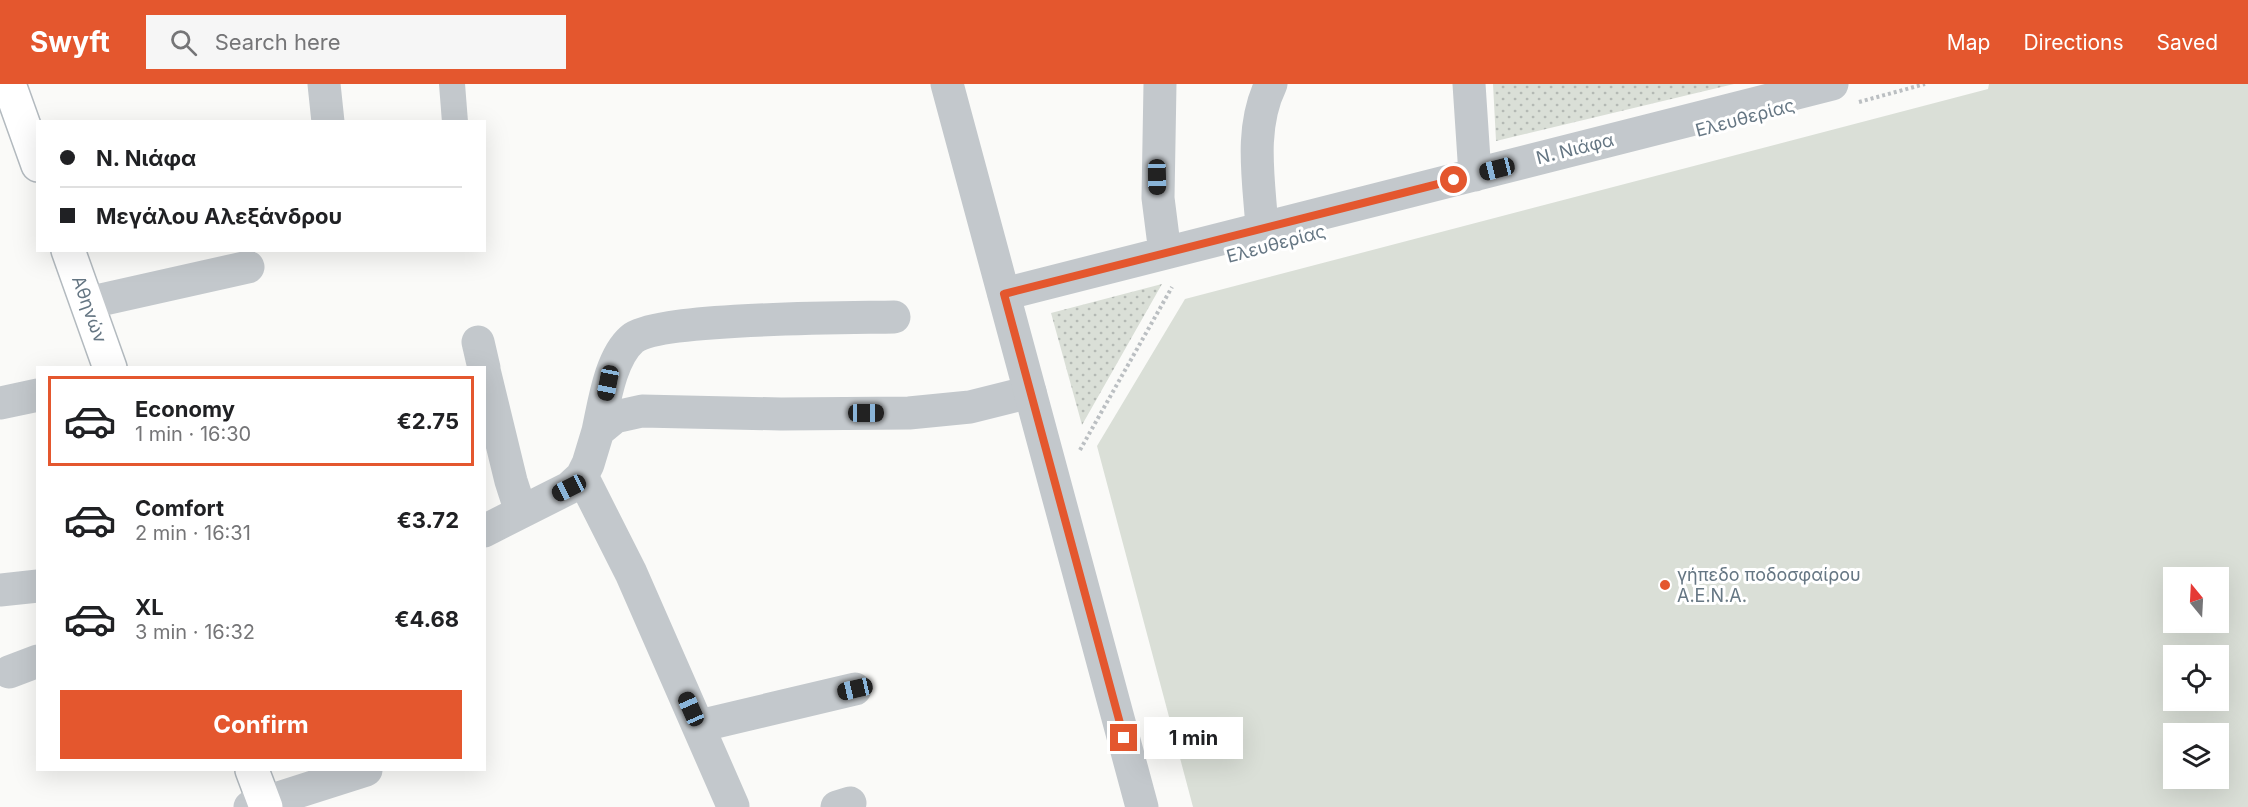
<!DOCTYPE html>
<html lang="en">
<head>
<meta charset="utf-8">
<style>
  :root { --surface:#fff; --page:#f6f6f6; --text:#202124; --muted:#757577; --line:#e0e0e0; --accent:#e4572e }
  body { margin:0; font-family:Inter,sans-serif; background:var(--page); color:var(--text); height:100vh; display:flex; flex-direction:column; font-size:22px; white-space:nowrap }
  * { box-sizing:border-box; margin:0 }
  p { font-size:20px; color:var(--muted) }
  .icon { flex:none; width:33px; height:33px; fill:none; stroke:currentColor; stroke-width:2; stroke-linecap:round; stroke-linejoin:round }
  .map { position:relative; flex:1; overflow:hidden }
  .side { position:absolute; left:36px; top:282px; width:450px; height:405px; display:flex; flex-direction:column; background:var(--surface); border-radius:0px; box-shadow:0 6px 24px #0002 }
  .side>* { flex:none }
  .top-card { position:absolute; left:36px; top:36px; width:450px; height:132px; border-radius:0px; box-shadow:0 6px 24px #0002; display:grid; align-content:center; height:132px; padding:0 24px; background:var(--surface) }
  .needle { width:39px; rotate:342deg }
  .fabs { position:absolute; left:2163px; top:483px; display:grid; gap:12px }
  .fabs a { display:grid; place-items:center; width:66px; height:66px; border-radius:0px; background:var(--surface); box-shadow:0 6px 24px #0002; font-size:30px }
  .end { position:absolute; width:27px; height:27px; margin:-14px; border:8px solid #e4572e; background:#fff; box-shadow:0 0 0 3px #fff }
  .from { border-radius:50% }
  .bubble { position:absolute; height:42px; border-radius:0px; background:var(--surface); box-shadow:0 6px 24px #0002; font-size:20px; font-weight:700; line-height:42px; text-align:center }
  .car { position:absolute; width:18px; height:36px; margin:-18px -9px; border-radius:8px; box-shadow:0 0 4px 2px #0007; background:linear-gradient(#222 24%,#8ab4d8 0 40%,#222 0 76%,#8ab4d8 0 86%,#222 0) }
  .top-card b { display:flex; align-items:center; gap:21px; height:57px; font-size:22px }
  .top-card b+b { border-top:2px solid var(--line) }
  .top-card i { width:15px; height:15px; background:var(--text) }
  ul { padding:10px 0 0; list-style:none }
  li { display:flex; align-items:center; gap:18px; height:90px; margin:0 12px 9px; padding:0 12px; border:3px solid transparent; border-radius:0px }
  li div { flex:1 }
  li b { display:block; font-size:22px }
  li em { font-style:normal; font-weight:700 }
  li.current { border-color:var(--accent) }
  li>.icon { width:54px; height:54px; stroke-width:1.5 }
  .button { display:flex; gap:12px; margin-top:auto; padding:12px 24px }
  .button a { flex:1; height:69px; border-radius:0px; background:var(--accent); color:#fff; font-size:24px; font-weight:700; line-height:69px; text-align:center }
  header { display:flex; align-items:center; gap:36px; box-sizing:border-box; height:84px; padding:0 30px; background:var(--accent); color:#fff }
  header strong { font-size:28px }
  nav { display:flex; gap:33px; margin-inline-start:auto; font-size:21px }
  .search { width:420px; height:54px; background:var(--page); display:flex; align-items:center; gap:15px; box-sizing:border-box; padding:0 21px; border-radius:0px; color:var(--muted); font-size:22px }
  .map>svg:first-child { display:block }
  .grass { fill:url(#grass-dots) }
  .pitch { fill:#dadfd7; fill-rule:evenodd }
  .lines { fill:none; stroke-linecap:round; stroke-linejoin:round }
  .secondary-casing { stroke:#b3babf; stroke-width:36 }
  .path { stroke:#bbbfc2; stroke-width:4; stroke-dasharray:3 3; stroke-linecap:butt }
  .pedestrian { stroke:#c3c8cc; stroke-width:26 }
  .minor { stroke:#c3c8cc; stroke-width:33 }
  .tertiary { stroke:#c3c8cc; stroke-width:33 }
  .secondary { stroke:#fff; stroke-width:33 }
  .route { stroke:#e4572e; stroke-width:8 }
  .poi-dot { fill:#e4572e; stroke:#fff; stroke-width:2 }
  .labels { text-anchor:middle; stroke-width:6; stroke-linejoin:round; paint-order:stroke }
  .street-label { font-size:18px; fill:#657683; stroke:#fff }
  .poi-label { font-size:18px; fill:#657683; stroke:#fff; text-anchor:start }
</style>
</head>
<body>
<header>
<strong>Swyft</strong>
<div class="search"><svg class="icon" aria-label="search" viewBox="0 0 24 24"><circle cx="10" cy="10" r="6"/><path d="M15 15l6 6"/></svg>Search here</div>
<nav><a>Map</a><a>Directions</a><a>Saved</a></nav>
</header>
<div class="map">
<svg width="2248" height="723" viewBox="0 0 2248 723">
  <defs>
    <pattern id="grass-dots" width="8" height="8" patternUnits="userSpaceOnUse" patternTransform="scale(1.5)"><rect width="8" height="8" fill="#dadfd7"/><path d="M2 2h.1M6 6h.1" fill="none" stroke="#b4b9b4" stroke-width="1.8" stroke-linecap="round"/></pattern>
  </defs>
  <rect width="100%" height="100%" fill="#fafaf8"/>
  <path class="grass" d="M1493 0H1734L1496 57Z
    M1162 200 1082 341 1051 229Z"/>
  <path class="pitch" d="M1989 0H2248V723H1193L1097 362 1185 215 1988 5ZM2174 494H2218V538H2174ZM2174 572H2218V616H2174ZM2174 650H2218V694H2174Z"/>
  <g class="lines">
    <defs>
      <g id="secondary">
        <path d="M9 0 38 81"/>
        <path id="s1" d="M68 166 110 284"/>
        <path d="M252 686 266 723"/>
      </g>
    </defs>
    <use href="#secondary" class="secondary-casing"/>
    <path class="path" d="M1859 18 1925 0
      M1080 366 1172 203"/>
    <path class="pedestrian" d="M452 0 455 38"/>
    <path class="minor" d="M324 0 328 38
      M1160 0 1158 114 1165 169
      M1469 0 1475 91
      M1262 144C1259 96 1249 45 1271 0
      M1004 210 1832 0
      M87 219 248 183
      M478 258 484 284
      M484 286 511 397 521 428
      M0 319 38 311
      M598 347C604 320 610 274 632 255 659 233 851 234 894 233
      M582 392 631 489 733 722
      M484 447 569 404 582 392 588 380 598 347 615 333 642 327 781 330 909 329 970 323 1030 308
      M0 506 38 502
      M9 588 38 577
      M699 642 855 605
      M250 723 366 686
      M837 723 850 719"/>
    <path class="tertiary" d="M947 0 1142 723"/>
    <use href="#secondary" class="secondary"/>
  </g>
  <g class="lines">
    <path class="route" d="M1124 654 1004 210 1454 96"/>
  </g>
  <circle class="poi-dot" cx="1665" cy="501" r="6"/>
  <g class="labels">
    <g class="street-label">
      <text transform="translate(1745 34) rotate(-15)" y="6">Ελευθερίας</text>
      <text transform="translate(1575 65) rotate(-14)" y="6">Ν. Νιάφα</text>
      <text transform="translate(1276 160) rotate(-15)" y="6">Ελευθερίας</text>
      <text dy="6" stroke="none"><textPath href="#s1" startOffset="63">Αθηνών</textPath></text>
    </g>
    <g class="poi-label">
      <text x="1677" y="497">γήπεδο ποδοσφαίρου<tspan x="1677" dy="21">Α.Ε.Ν.Α.</tspan></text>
    </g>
  </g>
</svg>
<div class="fabs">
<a><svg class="needle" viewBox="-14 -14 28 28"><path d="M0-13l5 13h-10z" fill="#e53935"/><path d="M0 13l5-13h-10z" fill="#757577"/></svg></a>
<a><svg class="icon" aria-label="locate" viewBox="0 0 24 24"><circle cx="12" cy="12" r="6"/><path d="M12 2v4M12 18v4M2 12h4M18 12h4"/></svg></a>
<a><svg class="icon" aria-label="layers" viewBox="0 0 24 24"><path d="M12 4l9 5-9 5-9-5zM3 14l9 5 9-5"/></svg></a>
</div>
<i class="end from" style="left:1454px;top:96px"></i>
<i class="end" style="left:1124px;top:654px"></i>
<div class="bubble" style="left:1144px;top:633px;width:99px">1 min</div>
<i class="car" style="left:1497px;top:85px;rotate:256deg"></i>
<i class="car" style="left:1157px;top:93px;rotate:179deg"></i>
<i class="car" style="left:608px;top:299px;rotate:191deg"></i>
<i class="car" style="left:866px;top:329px;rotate:90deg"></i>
<i class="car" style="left:569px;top:404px;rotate:243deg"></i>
<i class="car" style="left:855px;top:605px;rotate:257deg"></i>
<i class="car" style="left:691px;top:625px;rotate:336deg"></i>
<div class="top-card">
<b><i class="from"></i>Ν. Νιάφα</b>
<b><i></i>Μεγάλου Αλεξάνδρου</b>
</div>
<section class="side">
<ul>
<li class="current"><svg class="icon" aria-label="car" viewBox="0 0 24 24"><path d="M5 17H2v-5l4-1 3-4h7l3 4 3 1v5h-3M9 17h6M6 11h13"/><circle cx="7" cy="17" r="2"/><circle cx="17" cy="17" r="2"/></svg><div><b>Economy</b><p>1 min · 16:30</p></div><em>€2.75</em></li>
<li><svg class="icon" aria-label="car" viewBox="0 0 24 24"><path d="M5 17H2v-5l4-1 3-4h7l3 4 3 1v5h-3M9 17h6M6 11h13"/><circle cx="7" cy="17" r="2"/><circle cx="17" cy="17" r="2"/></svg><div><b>Comfort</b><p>2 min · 16:31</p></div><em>€3.72</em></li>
<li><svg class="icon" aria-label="car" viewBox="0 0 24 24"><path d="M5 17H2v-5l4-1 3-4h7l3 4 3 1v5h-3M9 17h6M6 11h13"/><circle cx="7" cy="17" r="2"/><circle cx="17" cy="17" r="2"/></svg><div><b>XL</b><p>3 min · 16:32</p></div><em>€4.68</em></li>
</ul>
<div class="button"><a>Confirm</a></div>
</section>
</div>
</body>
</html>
